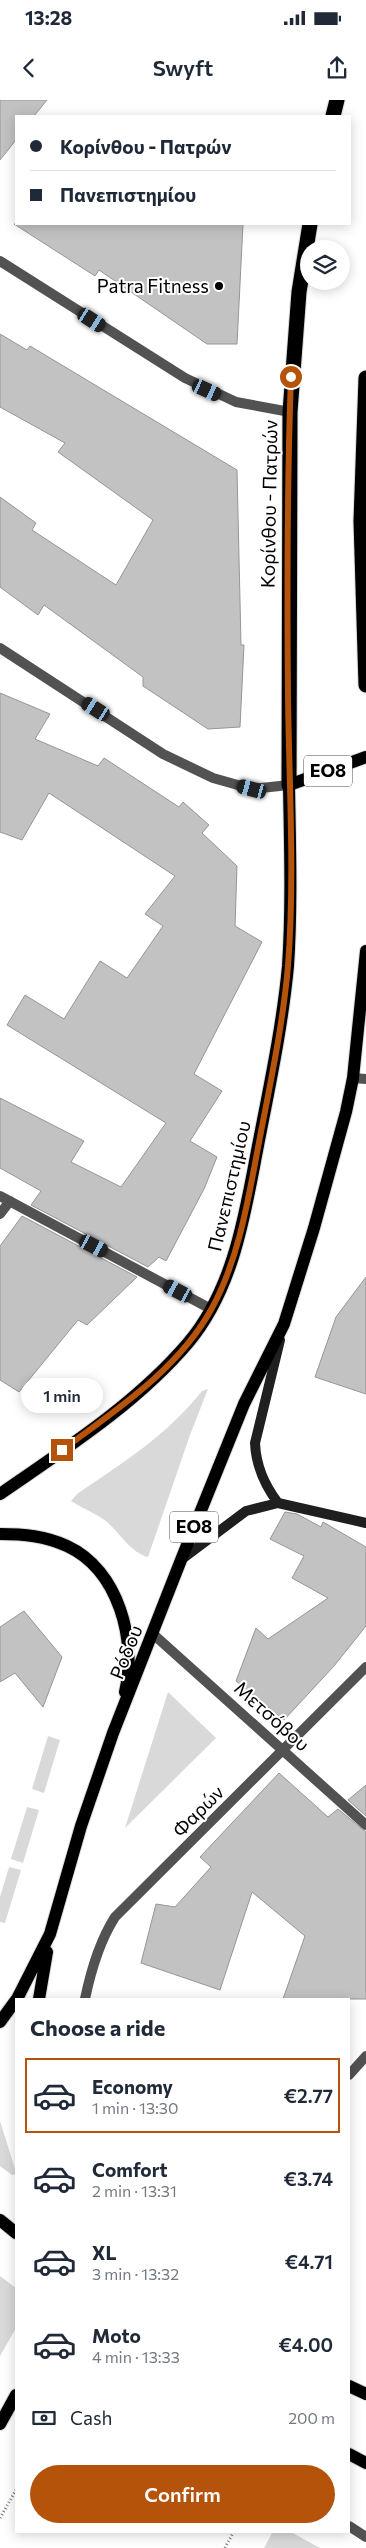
<!DOCTYPE html>
<html lang="en">
<head>
<meta charset="utf-8">
<style>
  :root { --surface:#fff; --page:#f6f6f7; --text:#1f2937; --muted:#747a83; --line:#e0e1e3; --accent:#b45309 }
  body { margin:0; font-family:Commissioner,sans-serif; background:var(--page); color:var(--text); height:100vh; display:flex; flex-direction:column; font-size:19px; white-space:nowrap }
  * { box-sizing:border-box; margin:0 }
  p { font-size:16px; color:var(--muted) }
  .icon { flex:none; width:28px; height:28px; fill:none; stroke:currentColor; stroke-width:2; stroke-linecap:round; stroke-linejoin:round }
  .map { position:relative; flex:1; overflow:hidden }
  .drawer { position:absolute; left:15px; top:1898px; width:335px; height:535px; display:flex; flex-direction:column; background:var(--surface); border-radius:0px; box-shadow:0 2px 12px #0003 }
  .drawer>* { flex:none }
  .banner { position:absolute; left:15px; top:15px; width:336px; height:110px; border-radius:0px; box-shadow:0 2px 12px #0003; display:grid; align-content:center; height:110px; padding:0 15px; background:var(--surface) }
  .fabs { position:absolute; left:300px; top:140px; display:grid; gap:10px }
  .fabs a { display:grid; place-items:center; width:50px; height:50px; border-radius:50%; background:var(--surface); box-shadow:0 2px 12px #0003; font-size:25px }
  .end { position:absolute; width:22px; height:22px; margin:-11px; border:6px solid #b45309; background:#fff; box-shadow:0 0 0 2px #fff }
  .from { border-radius:50% }
  .bubble { position:absolute; height:35px; border-radius:18px; background:var(--surface); box-shadow:0 2px 12px #0003; font-size:16px; font-weight:600; line-height:35px; text-align:center }
  .car { position:absolute; width:15px; height:30px; margin:-15px -8px; border-radius:6px; box-shadow:0 0 4px 1px #0007; background:linear-gradient(#222 24%,#8ab4d8 0 40%,#222 0 76%,#8ab4d8 0 86%,#222 0) }
  .banner b { display:flex; align-items:center; gap:18px; height:48px; font-size:19px }
  .banner b+b { border-top:1px solid var(--line) }
  .banner i { width:12px; height:12px; background:var(--text) }
  ul { padding:0; list-style:none }
  li { display:flex; align-items:center; gap:15px; height:75px; margin:0 10px 8px; padding:0 5px; border:2px solid transparent; border-radius:0px }
  li div { flex:1 }
  li b { display:block; font-size:19px }
  li em { font-style:normal; font-weight:600 }
  li.current { border-color:var(--accent) }
  li>.icon { width:45px; height:45px; stroke-width:1.5 }
  h2 { padding:0 15px; font-size:22px; line-height:60px }
  .pay { display:flex; align-items:center; gap:12px; height:55px; padding:0 15px; font-size:19px }
  .pay p { margin-inline-start:auto }
  .cta { display:flex; gap:10px; margin-top:auto; padding:10px 15px }
  .cta a { flex:1; height:58px; border-radius:30px; background:var(--accent); color:#fff; font-size:20px; font-weight:600; line-height:58px; text-align:center }
  .status { display:flex; justify-content:space-between; align-items:center; height:35px; padding:0 25px; background:var(--surface); direction:ltr }
  .status svg { height:14px; fill:currentColor }
  header { display:flex; justify-content:space-between; align-items:center; height:65px; padding:0 15px; background:var(--surface); font-size:22px; font-weight:600 }
  .map>svg:first-child { display:block }
  .green { fill:#d9d9d9 }
  .building { fill:#c2c2c2; stroke:#969696 }
  .lines { fill:none; stroke-linecap:round; stroke-linejoin:round }
  .primary-casing { stroke:#dbdbdb; stroke-width:14 }
  .highway-casing { stroke:#dbdbdb; stroke-width:17 }
  .path { stroke:#747474; stroke-width:3; stroke-dasharray:1 2.5; stroke-linecap:butt }
  .lane { stroke:#525252; stroke-width:10 }
  .street { stroke:#525252; stroke-width:10 }
  .secondary { stroke:#1f1f1f; stroke-width:10 }
  .primary { stroke:#000; stroke-width:12 }
  .highway { stroke:#000; stroke-width:15 }
  .route { stroke:#b45309; stroke-width:6 }
  .poi-dot { fill:#000; stroke:#fff; stroke-width:2 }
  .labels { text-anchor:middle; stroke-width:4; stroke-linejoin:round; paint-order:stroke }
  .shield { fill:#fff; stroke:#4c4c4c; stroke-width:1 }
  .shield-label { font-size:18px; font-weight:bold; fill:#000 }
  .poi-label { font-size:19px; fill:#000; stroke:#fff; text-anchor:end }
  .street-label { font-size:19px; fill:#000; stroke:#fff }
</style>
</head>
<body>
<div class="status"><b>13:28</b><svg viewBox="0 0 49 12"><path d="M0 12V9h3v3zM5 12V6h3v6zM10 12V3h3v9zM15 12V0h3v12zM26 1h20v11H26zM47 4h2v5h-2z"/></svg></div>
<header><svg class="icon" aria-label="back" viewBox="0 0 24 24"><path d="M15 5l-7 7 7 7"/></svg>Swyft<svg class="icon" aria-label="share" viewBox="0 0 24 24"><path d="M12 15V3M7 8l5-5 5 5M5 13v7h14v-7"/></svg></header>
<div class="map">
<svg width="366" height="2448" viewBox="0 0 366 2448">
  <rect width="100%" height="100%" fill="#fff"/>
  <path class="green" d="M208 1289 190 1335 148 1457C131 1453 119 1432 106 1421 95 1413 82 1408 71 1401L77 1394C124 1362 166 1336 202 1291Z
    M168 1592 216 1638 125 1728Z
    M48 1636 60 1640 44 1693 32 1689Z
    M27 1707 39 1710 23 1763 11 1759Z
    M9 1767 21 1770 5 1823 0 1822V1797Z
    M0 2021 16 2072V2074L12 2075 0 2066Z
    M0 2176 16 2188V2228L0 2256Z
    M273 2431H289L320 2448H264Z"/>
  <path class="building" d="M0 0H47L34 16H16V40L0 60Z
    M14 124H243L237 244H207L99 170 95 176Z
    M0 234 27 250 30 246 237 370 241 545H244L240 627 208 629 143 586V577L44 505 38 515 0 487V397L36 423 32 430 116 485 153 420 58 352 65 343 0 307Z
    M0 593 50 614 35 639 98 666 104 658 179 707 183 702 209 725 202 733 237 766 235 826 262 842 194 974 222 991 190 1041 217 1057 204 1089 166 1161 159 1157 148 1167 31 1105 41 1091 0 1068V998L84 1041 71 1062 121 1087 166 1023 7 925 25 895 64 919 100 861 127 878 163 826 145 814 175 776 49 693 22 740 0 732Z
    M22 1116 137 1177 87 1225 78 1220 19 1292 0 1280V1146Z
    M366 1177V1294L315 1277 336 1217Z
    M285 1412 297 1414 321 1427 323 1422 366 1447V1526L334 1566 284 1620 236 1581 256 1528 268 1539 328 1498 292 1478 304 1456 270 1439Z
    M24 1511 62 1557 43 1607 15 1573 0 1582V1527Z
    M279 1673 328 1717 338 1709 366 1732V1899H283L305 1836 252 1792 220 1890 141 1863 156 1804 175 1807 211 1767 200 1757Z
    M366 1685V1716L348 1700Z"/>
  <g class="lines">
    <defs>
      <path id="primary" d="M0 1394C65 1349 136 1304 188 1243 232 1191 244 1120 256 1056 268 993 282 930 288 866 292 806 290 746 289 685L366 657
        M0 1434C24 1434 45 1436 67 1446 119 1470 137 1541 125 1592
        M17 1899 50 1834 81 1726 113 1633 181 1460 244 1304 284 1224 314 1128 346 1012 353 978 366 851
        M39 1899 47 1852
        M0 1922 16 1900
        M0 2120 16 2133
        M349 2286 366 2294
        M0 2324 16 2295
        M349 2354 366 2363"/>
      <path id="highway" d="M333 16 337 0
        M366 278 361 421 366 585
        M289 685 290 312 299 192 310 124"/>
    </defs>
    <use href="#primary" class="primary-casing"/>
    <use href="#highway" class="highway-casing"/>
    <path class="path" d="M0 2418 16 2390
      M225 2448 234 2431"/>
    <path class="lane" d="M353 978 366 979
      M349 2426 366 2437"/>
    <path class="street" d="M0 161 185 278 236 302 290 312
      M0 548 163 654 213 678 252 689 289 685
      M0 1096 211 1209
      M0 1114 10 1101
      M153 1534 366 1725
      M85 1899C91 1870 99 1842 115 1817L366 1567
      M349 1975 366 1956"/>
    <path class="secondary" d="M278 1403C264 1384 256 1366 255 1343L280 1240
      M182 1459 246 1411 278 1403 366 1423"/>
    <use href="#primary" class="primary"/>
    <use href="#highway" class="highway"/>
  </g>
  <g class="lines">
    <path class="route" d="M62 1350C116 1310 179 1269 212 1208 240 1157 249 1094 260 1037 271 980 283 923 288 866 295 776 289 685 288 595 287 489 287 383 291 277"/>
  </g>
  <circle class="poi-dot" cx="219" cy="186" r="5"/>
  <g class="labels">
    <g class="shield">
      <rect x="304" y="655.5" width="48" height="31" rx="4"/>
      <rect x="170" y="1411.5" width="48" height="31" rx="4"/>
    </g>
    <g class="shield-label">
      <text x="328" y="677">ΕΟ8</text>
      <text x="194" y="1433">ΕΟ8</text>
    </g>
    <g class="poi-label">
      <text x="209" y="193">Patra Fitness</text>
    </g>
    <g class="street-label">
      <text transform="translate(269 404) rotate(-89)" y="7">Κορίνθου - Πατρών</text>
      <text transform="translate(229 1086) rotate(-77)" y="7">Πανεπιστημίου</text>
      <text transform="translate(126 1552) rotate(-68)" y="7">Ρόδου</text>
      <text transform="translate(272 1616) rotate(42)" y="7">Μετσόβου</text>
      <text transform="translate(198 1711) rotate(-45)" y="7">Φαρών</text>
    </g>
  </g>
</svg>
<div class="fabs">
<a><svg class="icon" aria-label="layers" viewBox="0 0 24 24"><path d="M12 4l9 5-9 5-9-5zM3 14l9 5 9-5"/></svg></a>
</div>
<i class="end from" style="left:291px;top:277px"></i>
<i class="end" style="left:62px;top:1350px"></i>
<div class="bubble" style="left:21px;top:1278px;width:82px">1 min</div>
<i class="car" style="left:92px;top:220px;rotate:123deg"></i>
<i class="car" style="left:207px;top:290px;rotate:115deg"></i>
<i class="car" style="left:96px;top:609px;rotate:302deg"></i>
<i class="car" style="left:252px;top:689px;rotate:285deg"></i>
<i class="car" style="left:94px;top:1146px;rotate:118deg"></i>
<i class="car" style="left:178px;top:1191px;rotate:298deg"></i>
<div class="banner">
<b><i class="from"></i>Κορίνθου - Πατρών</b>
<b><i></i>Πανεπιστημίου</b>
</div>
<section class="drawer">
<h2>Choose a ride</h2>
<ul>
<li class="current"><svg class="icon" aria-label="car" viewBox="0 0 24 24"><path d="M5 17H2v-5l4-1 3-4h7l3 4 3 1v5h-3M9 17h6M6 11h13"/><circle cx="7" cy="17" r="2"/><circle cx="17" cy="17" r="2"/></svg><div><b>Economy</b><p>1 min · 13:30</p></div><em>€2.77</em></li>
<li><svg class="icon" aria-label="car" viewBox="0 0 24 24"><path d="M5 17H2v-5l4-1 3-4h7l3 4 3 1v5h-3M9 17h6M6 11h13"/><circle cx="7" cy="17" r="2"/><circle cx="17" cy="17" r="2"/></svg><div><b>Comfort</b><p>2 min · 13:31</p></div><em>€3.74</em></li>
<li><svg class="icon" aria-label="car" viewBox="0 0 24 24"><path d="M5 17H2v-5l4-1 3-4h7l3 4 3 1v5h-3M9 17h6M6 11h13"/><circle cx="7" cy="17" r="2"/><circle cx="17" cy="17" r="2"/></svg><div><b>XL</b><p>3 min · 13:32</p></div><em>€4.71</em></li>
<li><svg class="icon" aria-label="car" viewBox="0 0 24 24"><path d="M5 17H2v-5l4-1 3-4h7l3 4 3 1v5h-3M9 17h6M6 11h13"/><circle cx="7" cy="17" r="2"/><circle cx="17" cy="17" r="2"/></svg><div><b>Moto</b><p>4 min · 13:33</p></div><em>€4.00</em></li>
</ul>
<div class="pay"><svg class="icon" aria-label="cash" viewBox="0 0 24 24"><path d="M3 7h18v10H3z"/><circle cx="12" cy="12" r="2"/></svg>Cash<p>200 m</p></div>
<div class="cta"><a>Confirm</a></div>
</section>
</div>
</body>
</html>
